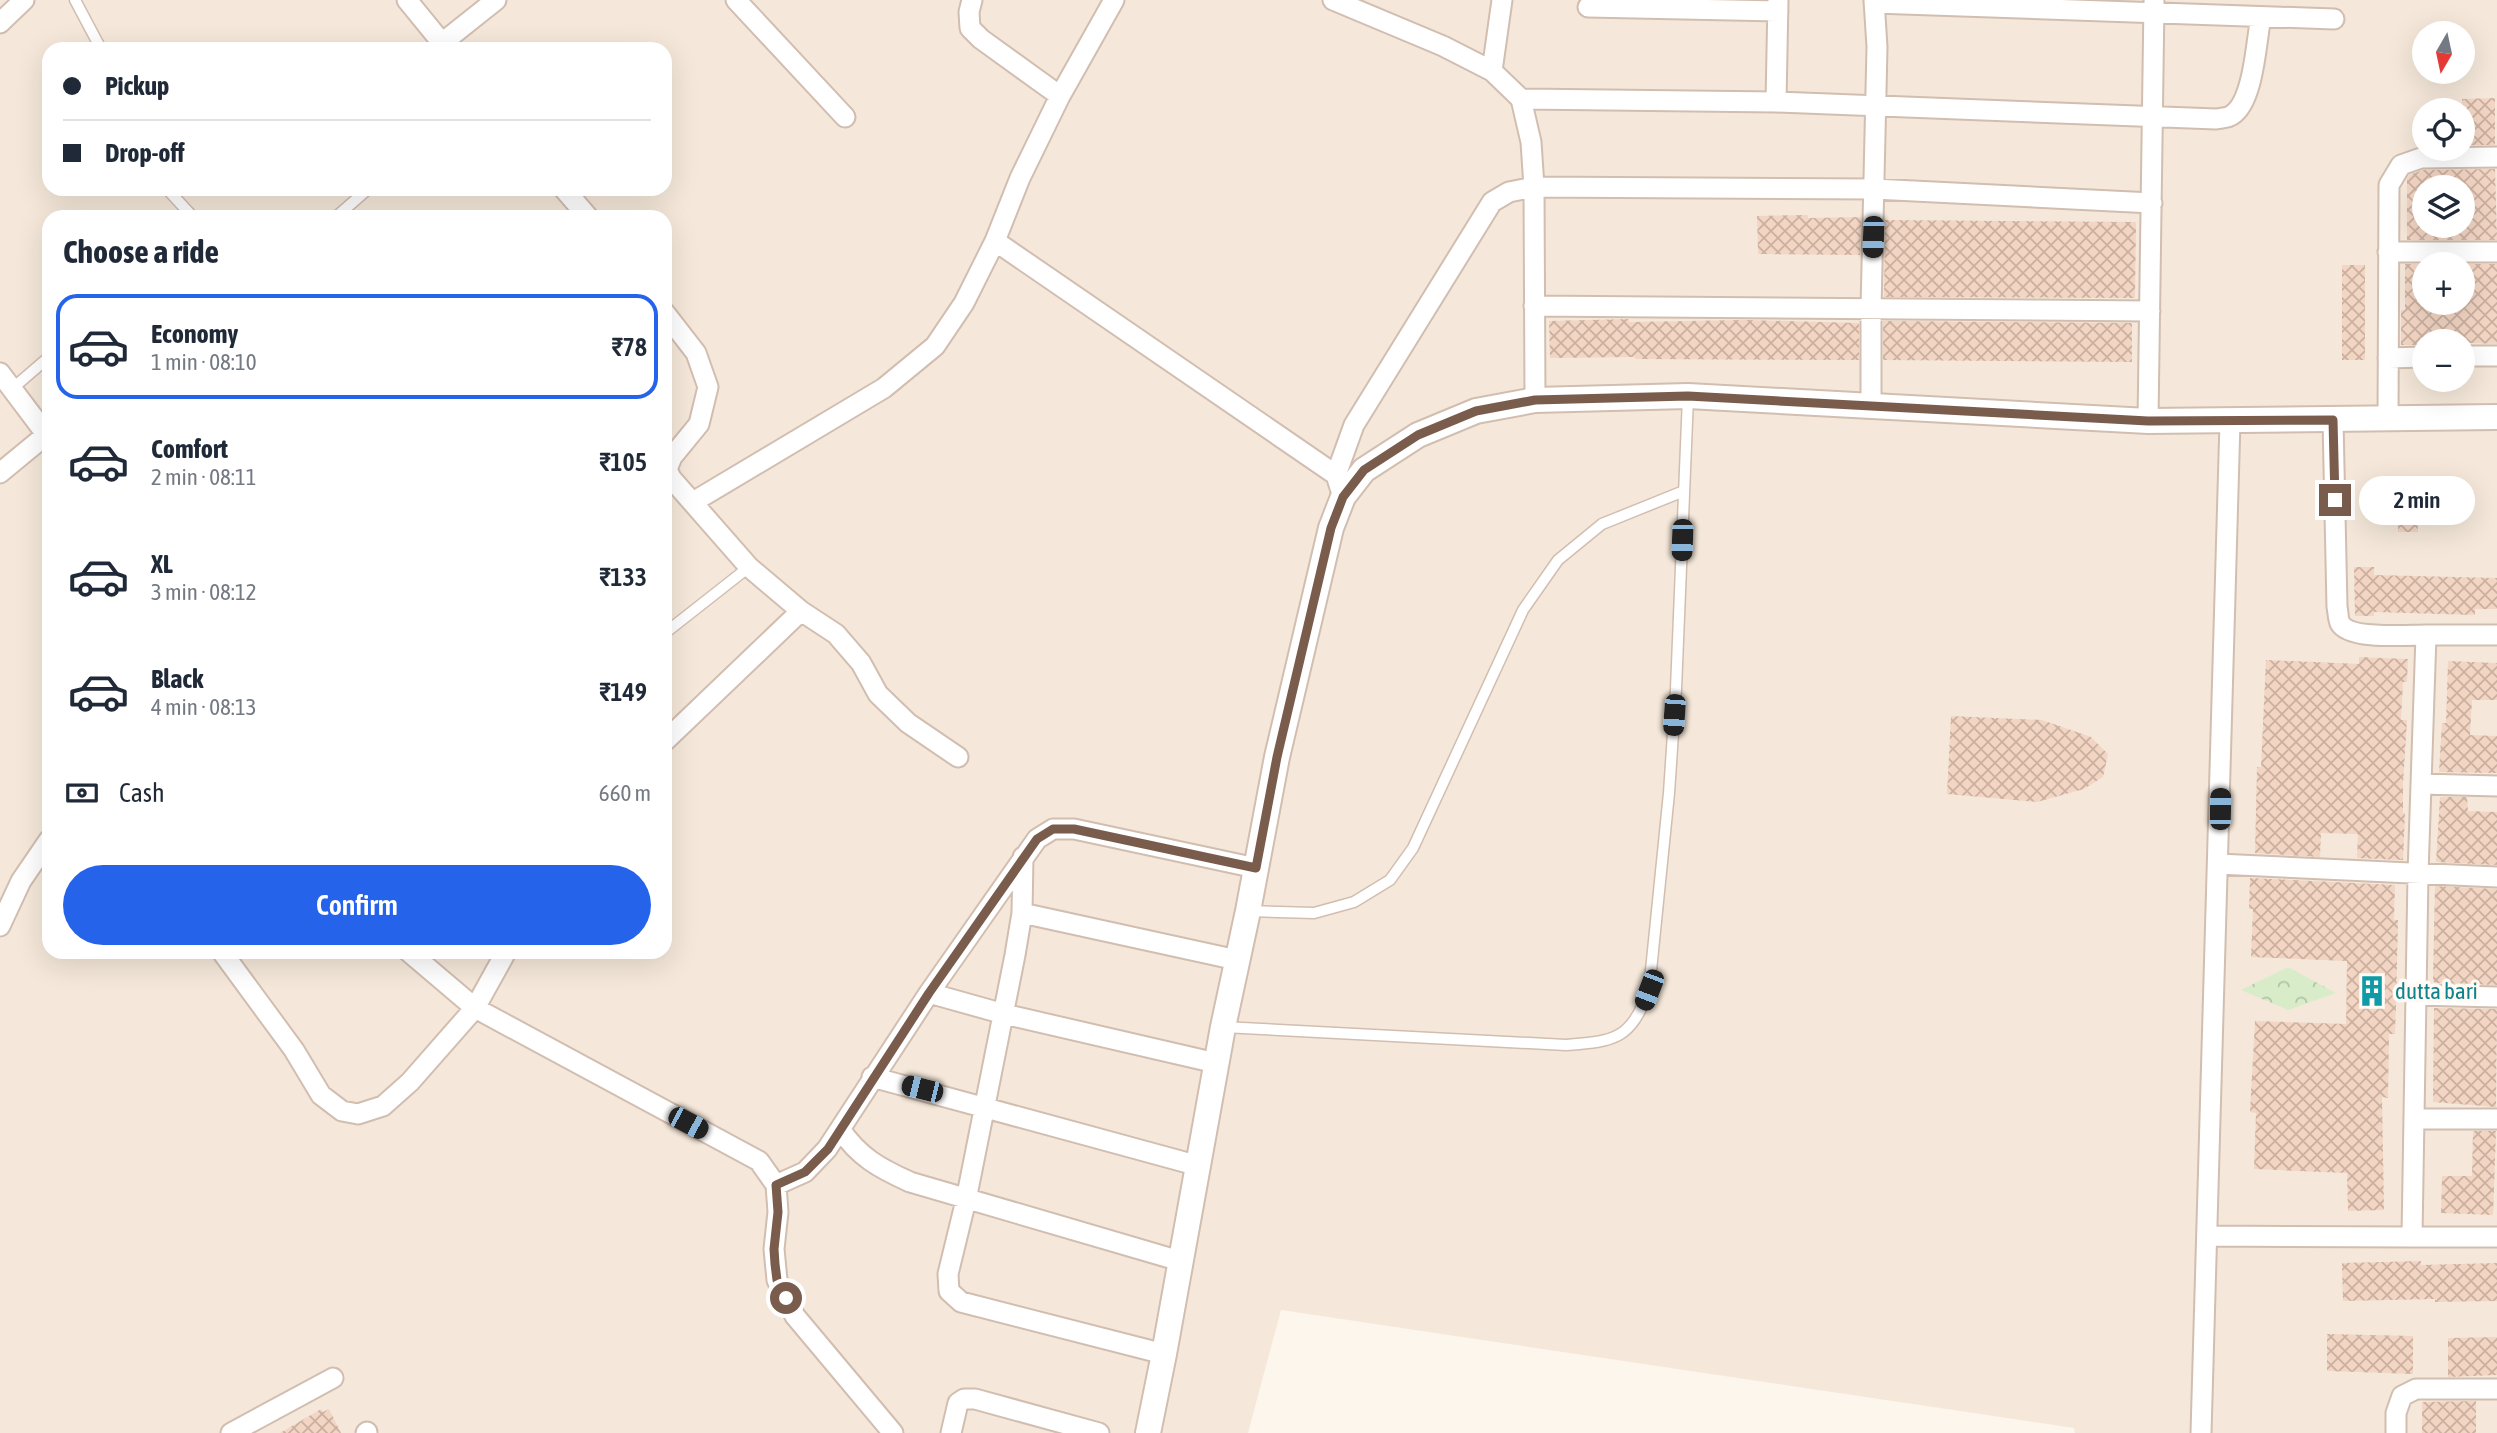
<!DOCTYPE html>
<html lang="en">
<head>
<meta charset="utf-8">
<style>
  :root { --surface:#fff; --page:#f6f6f7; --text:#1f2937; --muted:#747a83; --line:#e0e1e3; --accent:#2563eb }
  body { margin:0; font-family:"Asap Condensed",sans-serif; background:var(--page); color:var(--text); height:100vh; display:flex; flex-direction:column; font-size:26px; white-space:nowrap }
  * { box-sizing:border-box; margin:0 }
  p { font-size:23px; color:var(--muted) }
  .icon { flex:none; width:38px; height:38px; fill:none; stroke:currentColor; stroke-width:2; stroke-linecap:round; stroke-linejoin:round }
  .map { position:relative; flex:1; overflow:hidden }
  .details { position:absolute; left:42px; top:210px; width:630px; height:749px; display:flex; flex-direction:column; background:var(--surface); border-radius:21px; box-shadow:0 7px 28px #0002 }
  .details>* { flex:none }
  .banner { position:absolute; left:42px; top:42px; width:630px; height:154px; border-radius:21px; box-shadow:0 7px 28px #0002; display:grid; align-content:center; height:154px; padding:0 21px; background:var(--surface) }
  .needle { width:46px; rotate:189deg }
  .controls { position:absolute; left:2412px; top:21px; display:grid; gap:14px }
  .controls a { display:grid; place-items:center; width:63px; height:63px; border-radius:50%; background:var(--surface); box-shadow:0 7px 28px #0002; font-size:35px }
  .end { position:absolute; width:32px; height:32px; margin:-16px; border:9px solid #7a5c4d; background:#fff; box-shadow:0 0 0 4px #fff }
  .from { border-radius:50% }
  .bubble { position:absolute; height:49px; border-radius:24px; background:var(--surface); box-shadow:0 7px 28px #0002; font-size:23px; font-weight:600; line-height:49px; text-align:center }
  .car { position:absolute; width:21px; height:42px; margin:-21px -10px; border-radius:9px; box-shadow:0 0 5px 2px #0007; background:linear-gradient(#222 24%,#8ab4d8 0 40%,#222 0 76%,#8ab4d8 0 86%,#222 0) }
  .banner b { display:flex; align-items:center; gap:24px; height:66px; font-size:26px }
  .banner b+b { border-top:2px solid var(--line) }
  .banner i { width:18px; height:18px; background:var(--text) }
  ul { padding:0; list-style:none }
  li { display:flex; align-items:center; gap:21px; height:105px; margin:0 14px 10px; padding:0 7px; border:4px solid transparent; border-radius:21px }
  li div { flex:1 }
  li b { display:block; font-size:26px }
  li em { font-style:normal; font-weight:600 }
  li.on { border-color:var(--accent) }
  li>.icon { width:63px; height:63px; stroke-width:1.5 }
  h2 { padding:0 21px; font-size:32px; line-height:84px }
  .pay { display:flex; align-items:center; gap:18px; height:77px; padding:0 21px; font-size:26px }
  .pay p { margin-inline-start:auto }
  .button { display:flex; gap:14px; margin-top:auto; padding:14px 21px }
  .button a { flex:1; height:80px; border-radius:42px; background:var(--accent); color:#fff; font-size:28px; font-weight:600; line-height:80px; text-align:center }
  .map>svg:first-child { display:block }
  .residential { fill:#f5e8da; fill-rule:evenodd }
  .park { fill:url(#park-crowns) }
  .building { fill:url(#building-cross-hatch); fill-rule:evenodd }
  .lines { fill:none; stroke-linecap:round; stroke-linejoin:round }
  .service-casing { stroke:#d1beb0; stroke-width:13 }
  .minor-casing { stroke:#d1beb0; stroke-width:23 }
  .tertiary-casing { stroke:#d1beb0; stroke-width:28 }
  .service { stroke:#fff; stroke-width:10 }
  .minor { stroke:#fff; stroke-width:19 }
  .tertiary { stroke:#fff; stroke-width:24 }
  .route { stroke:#7a5c4d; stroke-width:9 }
  .labels { text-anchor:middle; stroke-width:7; stroke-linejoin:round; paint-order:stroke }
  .culture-label { font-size:23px; fill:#0d838f; stroke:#fffaf3; text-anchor:start }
</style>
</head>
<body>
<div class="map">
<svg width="2497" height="1433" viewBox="0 0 2497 1433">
  <defs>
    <pattern id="park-crowns" width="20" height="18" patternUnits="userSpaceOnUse" patternTransform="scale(1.75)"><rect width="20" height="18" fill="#d8ecc9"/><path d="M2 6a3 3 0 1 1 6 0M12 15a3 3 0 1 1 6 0" fill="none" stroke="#b4c2a5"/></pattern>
    <pattern id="building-cross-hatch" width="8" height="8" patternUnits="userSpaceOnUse" patternTransform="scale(1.75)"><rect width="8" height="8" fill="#f3d5c3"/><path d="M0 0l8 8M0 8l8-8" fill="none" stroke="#cab0a1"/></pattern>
  </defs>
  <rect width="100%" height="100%" fill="#fdf6ec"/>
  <path class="residential" d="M0 0H2497V1433H2075L2074 1428 1281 1310 1248 1433H0ZM2424 33H2462V72H2424ZM49 49H665V189H49ZM2424 110H2462V149H2424ZM2424 187H2462V226H2424ZM49 217H665V952H49ZM2424 264H2462V303H2424ZM2424 341H2462V380H2424Z"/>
  <path class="park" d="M2288 967 2336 993 2288 1010 2241 990Z"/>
  <path class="building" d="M2495 98V145H2462V99Z
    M2495 169 2497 240H2407V179L2409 175 2423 170ZM2424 187H2463V226H2424Z
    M1808 215V218L1861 217 1860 255 1758 254 1757 216Z
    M1885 220 2136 222 2135 298 1884 297Z
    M2405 264H2424V309L2462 307V264H2497V344L2424 341V345H2401V310H2405Z
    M2342 265H2365V360H2342Z
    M1629 319V322L1746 320 1859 323V360L1635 359V357L1550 358 1549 321Z
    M1883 321 2132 323V362L1883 360Z
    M2397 483H2417L2418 532H2398Z
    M2354 567H2374V575L2497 578V609H2475V615L2374 612V616H2355Z
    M2359 657 2408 659 2407 682H2403L2401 720H2407L2403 784V813H2405L2403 860 2357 858 2358 834 2321 833 2320 857 2255 853 2257 767H2261L2266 660 2359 664Z
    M2448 661 2497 663V700H2472L2470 735 2497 736V773L2439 772 2442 723H2446Z
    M1951 716 2042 720 2091 737 2108 754 2103 777 2084 789 2037 802 1947 794Z
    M2440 797H2467L2468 811 2497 812V865L2436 862Z
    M2250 878 2395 885 2394 920H2398L2396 1004 2395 1034H2389L2388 1098 2382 1097 2384 1210 2348 1211 2347 1173 2254 1169 2256 1113 2250 1112 2255 1021 2346 1024 2347 961 2251 957 2253 909H2249Z
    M2435 886 2497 889V985L2435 983 2433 980Z
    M2434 1008 2497 1009 2496 1107 2433 1102Z
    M2473 1131H2496L2493 1215 2441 1213 2442 1176H2472Z
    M2421 1261V1265L2497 1263V1301L2435 1302V1299L2343 1301 2342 1263Z
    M2327 1334 2413 1336V1374L2327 1371Z
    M2497 1337V1375L2448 1377V1338Z
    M2476 1401V1433H2422V1402Z
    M321 1409 323 1412 329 1409 341 1433H280Z"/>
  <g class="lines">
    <defs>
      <path id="service" d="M75 0 101 49
        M167 189 193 217
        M336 217 368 189
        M13 388 49 357
        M665 633 749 567
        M1248 911 1314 913 1354 902 1390 880 1413 848 1523 610 1558 560 1602 524 1684 491
        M1223 1027 1566 1045C1616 1041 1630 1040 1649 990L1669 793 1676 689 1688 397"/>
      <path id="minor" d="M407 0 447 49
        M736 0 845 117
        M972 0 969 12 970 28 981 39 1060 96
        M1333 0 1443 46 1492 71 1521 99
        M1874 3 2334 19
        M1588 7 1778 11
        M0 23 24 0
        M442 43 496 0
        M1492 71 1502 0
        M1776 102 1778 0
        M564 189 588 217
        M995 241 1336 475
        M2388 252H2497
        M1534 306 2150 311
        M665 313 696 353 708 387 699 424 672 457 667 469 671 478 749 567 801 611 836 634 861 663 878 694 908 723 958 757
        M2462 356H2497
        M2388 358 2424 357
        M0 373 49 438
        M1535 400 1534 187 1531 142 1521 99 1776 102 2216 119C2221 118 2228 118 2232 115 2254 101 2256 41 2261 17
        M1871 405V309L1877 47 1874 0
        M2388 419 2389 185 2401 165 2421 158 2497 157
        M2333 420 2337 607C2338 611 2338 619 2340 623 2349 640 2407 635 2426 635
        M2148 421 2154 2
        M0 473 46 435
        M1343 497 1336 475 1354 425 1492 202 1509 192 1534 187 1874 189 2152 203
        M693 502 884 388 935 346 964 303 995 241 1020 178 1060 96 1114 0
        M665 741 801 611
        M2421 784 2497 786
        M1023 857 1022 913 1015 955 966 1200 948 1274 949 1291 961 1302 1164 1354
        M2218 864 2497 877
        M1022 913 1237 960
        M0 926 21 881 49 840
        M222 952 294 1050 321 1095 342 1111 358 1114 383 1106 410 1082 475 1008 506 952
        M409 952 475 1008 759 1161 776 1185 778 1212 774 1249 777 1280 795 1316 893 1433
        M929 993 1004 1014 1216 1063
        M2415 995 2497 997
        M872 1077 1199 1166
        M2414 1119H2497
        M840 1129C859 1157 879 1168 910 1182L1180 1261
        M776 1185 805 1172 827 1149 929 993 1037 839 1053 829H1074L1256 868
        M2208 1236 2412 1237 2418 874 2426 635H2497
        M2412 1237H2497
        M231 1433 333 1378
        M366 1433 367 1432
        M951 1433 958 1403 964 1399H975L1099 1433
        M2201 1433 2230 421
        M2396 1433V1413L2402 1396 2416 1389H2497"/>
      <path id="tertiary" d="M1148 1433 1164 1354 1223 1027 1248 911 1277 757 1331 528 1343 497 1364 470 1418 435 1476 411 1535 400 1688 396 2148 421 2497 417"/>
    </defs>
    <use href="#service" class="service-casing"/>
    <use href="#minor" class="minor-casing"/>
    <use href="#tertiary" class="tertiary-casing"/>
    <use href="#service" class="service"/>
    <use href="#minor" class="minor"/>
    <use href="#tertiary" class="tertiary"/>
  </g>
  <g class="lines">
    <path class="route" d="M786 1298 777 1280 775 1264 774 1249 778 1212 776 1185 805 1172 828 1149 929 993 1037 839 1053 829H1074L1256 868 1277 757 1331 528 1343 497 1364 470 1418 435 1476 411 1535 400 1688 396 2148 421 2333 420 2335 500"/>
  </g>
  <defs>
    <symbol id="building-bare" viewBox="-9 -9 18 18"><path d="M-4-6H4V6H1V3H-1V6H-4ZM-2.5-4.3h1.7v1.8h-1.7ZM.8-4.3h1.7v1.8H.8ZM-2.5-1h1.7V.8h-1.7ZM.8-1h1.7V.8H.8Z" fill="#0f9aa8" stroke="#fffaf3" stroke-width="2.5" paint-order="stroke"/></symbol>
  </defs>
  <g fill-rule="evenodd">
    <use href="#building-bare" x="2350" y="969" width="44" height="44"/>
  </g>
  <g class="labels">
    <g class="culture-label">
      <text x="2395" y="999">dutta bari</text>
    </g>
  </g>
</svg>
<div class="controls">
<a><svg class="needle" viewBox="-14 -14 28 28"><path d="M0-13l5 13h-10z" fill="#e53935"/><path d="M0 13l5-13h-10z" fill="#747a83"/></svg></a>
<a><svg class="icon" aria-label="locate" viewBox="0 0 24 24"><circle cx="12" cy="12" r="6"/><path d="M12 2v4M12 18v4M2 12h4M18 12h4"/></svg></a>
<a><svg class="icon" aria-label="layers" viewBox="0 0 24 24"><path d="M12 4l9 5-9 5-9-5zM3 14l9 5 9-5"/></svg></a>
<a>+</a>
<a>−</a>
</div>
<i class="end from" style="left:786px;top:1298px"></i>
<i class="end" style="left:2335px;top:500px"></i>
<div class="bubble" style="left:2359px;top:476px;width:116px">2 min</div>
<i class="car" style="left:1873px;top:237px;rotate:182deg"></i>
<i class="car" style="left:1682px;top:540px;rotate:182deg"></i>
<i class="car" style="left:1674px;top:715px;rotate:184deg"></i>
<i class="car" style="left:2220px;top:809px;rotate:1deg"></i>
<i class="car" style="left:1649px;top:990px;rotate:201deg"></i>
<i class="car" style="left:922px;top:1089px;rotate:284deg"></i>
<i class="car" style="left:688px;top:1123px;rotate:118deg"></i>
<div class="banner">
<b><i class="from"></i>Pickup</b>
<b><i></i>Drop-off</b>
</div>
<section class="details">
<h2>Choose a ride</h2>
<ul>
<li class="on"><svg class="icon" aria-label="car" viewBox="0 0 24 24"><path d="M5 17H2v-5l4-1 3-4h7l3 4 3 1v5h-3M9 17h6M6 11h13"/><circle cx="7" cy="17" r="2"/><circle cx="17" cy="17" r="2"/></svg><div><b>Economy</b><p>1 min · 08:10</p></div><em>₹78</em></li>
<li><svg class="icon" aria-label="car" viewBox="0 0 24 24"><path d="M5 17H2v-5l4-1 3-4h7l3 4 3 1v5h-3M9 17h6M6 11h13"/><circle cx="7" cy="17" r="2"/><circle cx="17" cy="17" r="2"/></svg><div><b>Comfort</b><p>2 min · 08:11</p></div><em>₹105</em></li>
<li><svg class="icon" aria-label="car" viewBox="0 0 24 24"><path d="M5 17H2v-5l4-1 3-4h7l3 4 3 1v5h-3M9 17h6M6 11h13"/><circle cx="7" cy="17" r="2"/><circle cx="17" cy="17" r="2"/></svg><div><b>XL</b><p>3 min · 08:12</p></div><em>₹133</em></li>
<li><svg class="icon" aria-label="car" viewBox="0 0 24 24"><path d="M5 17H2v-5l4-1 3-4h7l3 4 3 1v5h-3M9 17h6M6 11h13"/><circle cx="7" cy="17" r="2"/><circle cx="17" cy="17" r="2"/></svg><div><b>Black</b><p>4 min · 08:13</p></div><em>₹149</em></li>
</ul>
<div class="pay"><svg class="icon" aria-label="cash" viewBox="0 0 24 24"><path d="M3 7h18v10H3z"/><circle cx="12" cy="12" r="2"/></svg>Cash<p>660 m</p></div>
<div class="button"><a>Confirm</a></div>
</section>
</div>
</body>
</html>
